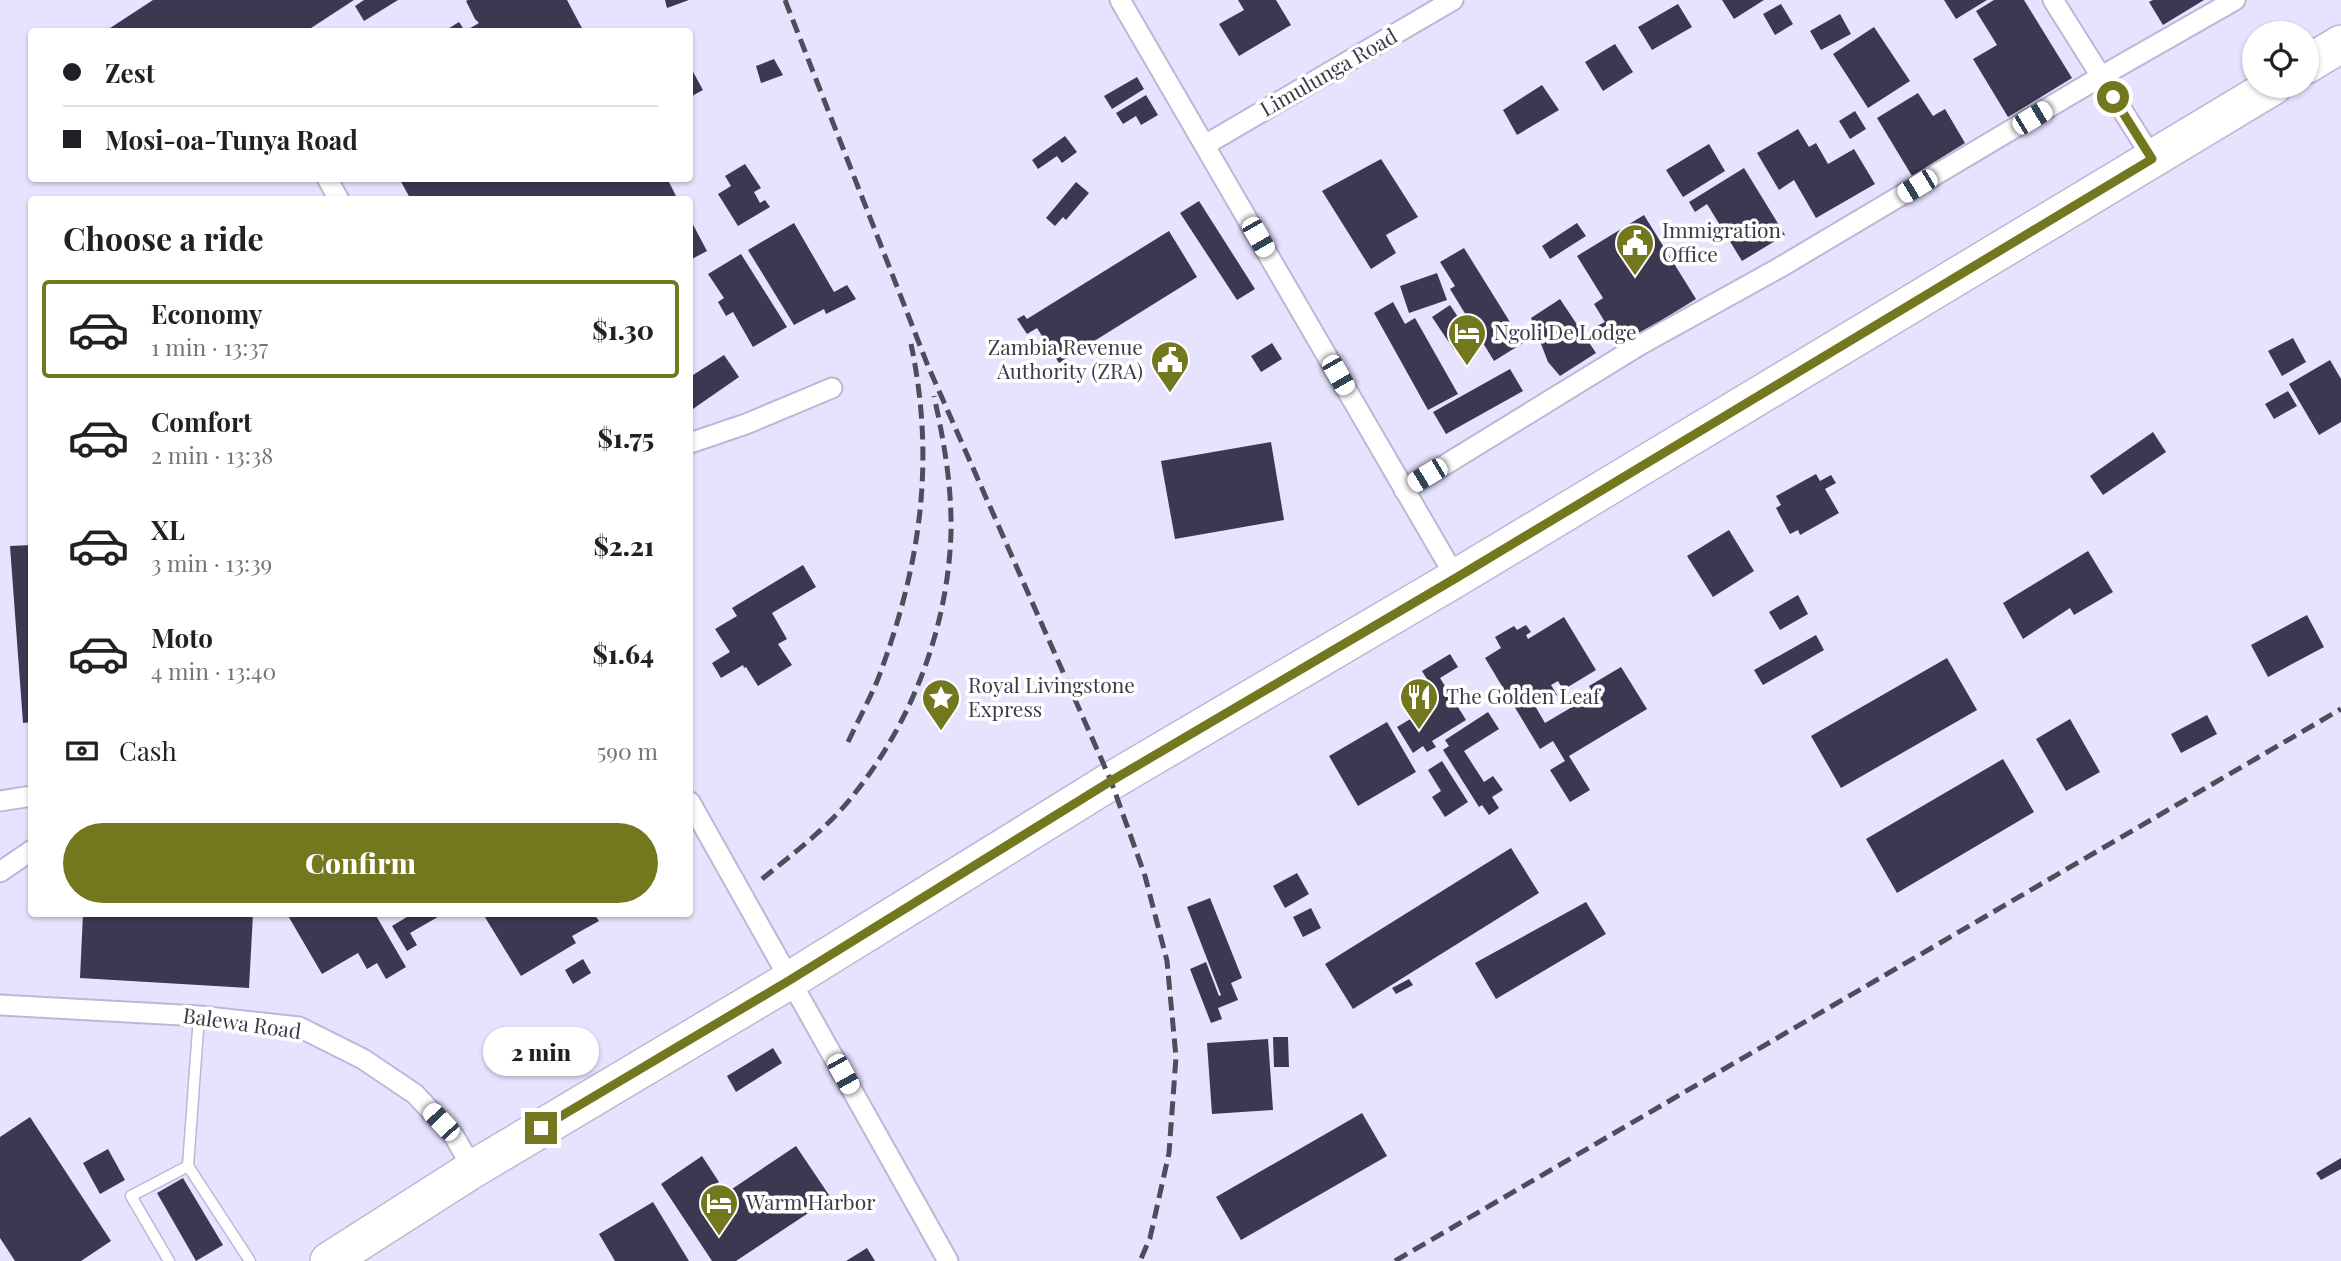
<!DOCTYPE html>
<html lang="en">
<head>
<meta charset="utf-8">
<style>
  :root { --surface:#fff; --page:#f2f2f2; --text:#202124; --muted:#757577; --line:#e0e0e0; --accent:#73771e }
  body { margin:0; font-family:"Playfair Display",serif; background:var(--page); color:var(--text); height:100vh; display:flex; flex-direction:column; font-size:26px; white-space:nowrap }
  * { box-sizing:border-box; margin:0 }
  p { font-size:23px; color:var(--muted) }
  .icon { flex:none; width:38px; height:38px; fill:none; stroke:currentColor; stroke-width:2; stroke-linecap:round; stroke-linejoin:round }
  .map { position:relative; flex:1; overflow:hidden }
  .drawer { position:absolute; left:28px; top:196px; width:665px; height:721px; display:flex; flex-direction:column; background:var(--surface); border-radius:7px; box-shadow:0 2px 5px #0004 }
  .drawer>* { flex:none }
  .banner { position:absolute; left:28px; top:28px; width:665px; height:154px; border-radius:7px; box-shadow:0 2px 5px #0004; display:grid; align-content:center; height:154px; padding:0 35px; background:var(--surface) }
  .buttons { position:absolute; left:2242px; top:21px; display:grid; gap:14px }
  .buttons a { display:grid; place-items:center; width:77px; height:77px; border-radius:50%; background:var(--surface); box-shadow:0 2px 5px #0004; font-size:35px }
  .end { position:absolute; width:32px; height:32px; margin:-16px; border:9px solid #73771e; background:#fff; box-shadow:0 0 0 4px #fff }
  .from { border-radius:50% }
  .bubble { position:absolute; height:49px; border-radius:24px; background:var(--surface); box-shadow:0 2px 5px #0004; font-size:23px; font-weight:800; line-height:49px; text-align:center }
  .car { position:absolute; width:21px; height:42px; margin:-21px -10px; border-radius:9px; box-shadow:0 0 5px 2px #0007; background:linear-gradient(#fff 24%,#345 0 40%,#fff 0 76%,#345 0 86%,#fff 0) }
  .banner b { display:flex; align-items:center; gap:24px; height:66px; font-size:26px }
  .banner b+b { border-top:2px solid var(--line) }
  .banner i { width:18px; height:18px; background:var(--text) }
  ul { padding:0; list-style:none }
  li { display:flex; align-items:center; gap:21px; height:98px; margin:0 14px 10px; padding:0 21px; border:4px solid transparent; border-radius:7px }
  li div { flex:1 }
  li b { display:block; font-size:26px }
  li em { font-style:normal; font-weight:800 }
  li.on { border-color:var(--accent) }
  li>.icon { width:63px; height:63px; stroke-width:1.5 }
  h2 { padding:0 35px; font-size:32px; line-height:84px }
  .pay { display:flex; align-items:center; gap:18px; height:77px; padding:0 35px; font-size:26px }
  .pay p { margin-inline-start:auto }
  .button { display:flex; gap:14px; margin-top:auto; padding:14px 35px }
  .button a { flex:1; height:80px; border-radius:42px; background:var(--accent); color:#fff; font-size:28px; font-weight:800; line-height:80px; text-align:center }
  .map>svg:first-child { display:block }
  .building { fill:#3c3852 }
  .lines { fill:none; stroke-linecap:round; stroke-linejoin:round }
  .lane-casing { stroke:#bcb7d7; stroke-width:13 }
  .street-casing { stroke:#bcb7d7; stroke-width:23 }
  .highway-casing { stroke:#bcb7d7; stroke-width:40 }
  .lane { stroke:#fff; stroke-width:10 }
  .street { stroke:#fff; stroke-width:19 }
  .highway { stroke:#fff; stroke-width:37 }
  .rail { stroke:#4f4c5b; stroke-width:5; stroke-dasharray:14 7; stroke-linecap:butt }
  .route { stroke:#73771e; stroke-width:9 }
  .labels { text-anchor:middle; stroke-width:7; stroke-linejoin:round; paint-order:stroke }
  .street-label { font-size:21px; fill:#3c3a47; stroke:#fff }
  .poi-label { font-size:21px; fill:#3c3a47; stroke:#fff; text-anchor:start }
</style>
</head>
<body>
<div class="map">
<svg width="2341" height="1261" viewBox="0 0 2341 1261">
  <rect width="100%" height="100%" fill="#e7e3fe"/>
  <path class="building" d="M153 0H354L305 32H104Z
    M364 0H398L364 21 355 6Z
    M468 0H567L584 32H443L459 22 465 31 479 23 475 19 466 1Z
    M665 0H689L667 8Z
    M1238 0H1276L1291 25 1239 56 1219 24 1244 10Z
    M1722 0H1764L1734 19Z
    M1944 0H1987L1956 19Z
    M1994 0H2024L2072 78 2008 117 1973 59 1997 45 1976 11Z
    M2153 0H2204L2163 25 2149 2Z
    M1678 4 1692 27 1652 50 1638 27Z
    M1781 4 1793 24 1775 35 1763 14Z
    M1840 14 1851 34 1821 50 1810 31Z
    M1874 27 1910 81 1868 108 1833 54Z
    M1615 44 1633 72 1603 91 1585 62Z
    M774 59 783 75 761 83 756 66Z
    M692 70 703 90 690 97V71Z
    M1137 77 1144 89 1112 109 1104 96Z
    M1542 85 1559 110 1517 135 1503 110Z
    M1918 93 1933 116 1945 109 1965 143 1912 176 1877 118Z
    M1146 95 1158 115 1141 125 1136 116 1123 124 1116 113Z
    M1855 111 1866 129 1850 139 1839 121Z
    M1798 129 1809 147 1816 143 1828 164 1854 149 1875 184 1816 218 1794 180 1779 190 1757 153Z
    M1065 136 1077 152 1062 163 1057 156 1038 169 1032 160Z
    M1709 144 1725 171 1683 197 1666 170Z
    M1381 159 1418 217 1386 235 1396 253 1371 269 1322 191Z
    M745 164 761 188 754 192 760 203 765 200 770 207 738 226 718 194 731 186 725 176Z
    M1744 168 1785 235 1742 261 1707 204 1695 212 1689 202Z
    M399 178H667L678 200H411Z
    M1076 182 1089 193 1066 220 1063 217 1055 226 1046 218Z
    M1199 201 1255 289 1237 300 1180 213Z
    M1644 215 1696 299 1631 339 1626 330 1605 343 1595 327 1605 322 1594 304 1603 298 1577 256Z
    M690 219 707 251 690 260Z
    M794 223 834 292 847 285 856 299 826 314 824 309 794 325 748 250Z
    M1577 223 1586 236 1550 259 1542 246Z
    M1169 231 1197 277 1059 363 1037 328 1027 334 1017 319 1024 315 1027 319Z
    M1464 248 1523 343 1494 361 1450 289 1455 286 1440 262Z
    M741 254 787 327 753 347 733 312 726 316 718 302 724 298 708 274Z
    M1437 273 1447 300 1409 313 1400 286Z
    M1560 299 1596 353 1560 376 1548 362 1531 318Z
    M1393 302 1405 324 1415 318 1458 394 1428 410 1374 313Z
    M1450 305 1472 338 1454 350 1432 317Z
    M2293 338 2306 362 2282 376 2268 351Z
    M1272 343 1282 359 1261 372 1251 356Z
    M724 355 739 377 690 411V377Z
    M2330 360 2341 379V422L2319 435 2289 384Z
    M1510 369 1523 391 1446 434 1433 412Z
    M2288 391 2297 406 2274 419 2265 404Z
    M2153 432 2166 452 2103 495 2090 476Z
    M1271 442 1284 520 1175 539 1161 461Z
    M1816 474 1820 481 1831 475 1836 483 1825 489 1839 513 1800 535 1798 530 1790 534 1776 508 1781 505 1776 496Z
    M1729 530 1754 571 1713 597 1687 556Z
    M32 545V722L23 723 10 546Z
    M2088 551 2113 592 2074 615 2070 608 2023 639 2003 603Z
    M803 565 816 587 772 613 787 639 778 644 792 665 758 686 746 667 744 668 743 665 721 678 712 663 730 652 715 629 737 616 732 608Z
    M1798 595 1808 614 1780 630 1769 612Z
    M2307 615 2324 647 2268 677 2251 645Z
    M1564 617 1596 670 1563 690 1558 681 1551 685 1557 695 1541 705 1532 689 1527 692 1545 723 1594 694 1589 686 1621 667 1647 709 1569 756 1590 790 1570 802 1550 770 1565 761 1553 741 1540 749 1485 658 1501 648 1495 637 1514 626 1517 630 1526 625 1531 632 1526 635 1528 639Z
    M1816 635 1824 650 1763 685 1754 670Z
    M1450 654 1458 667 1440 678 1466 720 1432 741 1436 747 1427 752 1423 746 1413 753 1397 727 1432 706 1425 694 1433 689 1422 671Z
    M1947 658 1977 710 1841 788 1811 736Z
    M1488 712 1499 729 1464 751 1484 782 1493 776 1503 790 1492 797 1499 808 1489 815 1482 805 1479 807 1443 750 1449 746 1445 740Z
    M2207 715 2217 734 2181 753 2171 734Z
    M2070 719 2100 772 2066 791 2036 739Z
    M1387 722 1416 772 1358 806 1329 756Z
    M2003 759 2034 812 1897 893 1866 839Z
    M1442 761 1468 802 1445 817 1432 797 1441 791 1428 770Z
    M1511 848 1539 893 1353 1009 1325 964Z
    M1297 873 1309 894 1285 908 1273 886Z
    M1210 898 1242 978 1231 983 1238 1000 1218 1008 1222 1019 1211 1023 1190 969 1206 962 1219 996 1221 995 1187 907Z
    M1586 902 1606 934 1496 999 1475 963Z
    M1311 908 1321 928 1303 937 1293 917Z
    M83 914H253L249 988 80 978Z
    M287 914H375L406 967 386 979 377 963 367 969 358 953 322 974Z
    M412 914H443L410 933 417 945 407 951 392 926Z
    M483 914H594L599 921 572 936 576 943 521 976Z
    M583 959 591 973 573 984 565 970Z
    M1409 979 1413 985 1396 994 1392 988Z
    M1273 1037H1288L1289 1067H1274Z
    M1268 1039 1273 1110 1212 1114 1207 1043Z
    M773 1048 782 1063 736 1092 727 1076Z
    M1362 1113 1387 1156 1241 1240 1216 1197Z
    M30 1117 111 1241 81 1261H15L0 1238V1137Z
    M796 1146 831 1198 736 1261H712L661 1184 702 1156 719 1182 706 1190 714 1201Z
    M108 1149 125 1180 100 1194 83 1163Z
    M2341 1158V1169L2321 1180 2316 1173Z
    M183 1178 223 1245 196 1261 157 1193Z
    M653 1202 689 1261H615L599 1234Z
    M867 1248 875 1261H846Z"/>
  <g class="lines">
    <defs>
      <path id="lane" d="M199 1016 188 1166 250 1261
        M169 1261 131 1196 188 1166"/>
      <path id="street" d="M1120 0 1456 578
        M2053 0 2153 159
        M1205 145 1453 0
        M327 178 339 200
        M690 443 746 424 832 388
        M1404 490 1640 345 1779 268 2100 77 2235 0
        M0 801 32 796
        M690 802 948 1261
        M0 872 32 850
        M0 1005 199 1016 299 1027 363 1059 415 1094 454 1136 473 1169"/>
      <path id="highway" d="M2306 65 2341 44
        M329 1261 473 1169 790 980 1111 781 1456 578 2273 86"/>
    </defs>
    <use href="#lane" class="lane-casing"/>
    <use href="#street" class="street-casing"/>
    <use href="#highway" class="highway-casing"/>
    <use href="#lane" class="lane"/>
    <use href="#street" class="street"/>
    <use href="#highway" class="highway"/>
    <path class="rail" d="M785 0 928 366 1111 781 1145 876 1167 961 1176 1057 1169 1153 1150 1238 1140 1261
      M848 742C858 721 869 700 878 679 920 567 936 463 911 344
      M762 879C794 853 830 826 855 793 913 720 948 626 951 533 952 487 944 441 934 396
      M1395 1261 2341 709"/>
  </g>
  <g class="lines">
    <path class="route" d="M541 1128 790 980 1111 781 1456 578 2152 159 2113 97"/>
  </g>
  <defs>
    <symbol id="civic-pin" viewBox="-11 -11 22 30"><path d="M0 17L-7.5 6A9.5 9.5 0 1 1 7.5 6Z" fill="#73771e" stroke="#fff"/><path d="M-.6-6.5H3V-4.5H.6V-3L4-1V1h2V6H-6V1h2V-1L-.6-3ZM-1.2 2.5V6h2.4V2.5Z" fill="#fff"/></symbol>
    <symbol id="hotel-pin" viewBox="-11 -11 22 30"><path d="M0 17L-7.5 6A9.5 9.5 0 1 1 7.5 6Z" fill="#73771e" stroke="#fff"/><path d="M-6-4.5h1.5V1H6V5H4.5V3h-9V5H-6ZM-4 0a1.8 1.8 0 1 1 3.6 0ZM.5 0V-2.5h3Q6-2.5 6 0Z" fill="#fff"/></symbol>
    <symbol id="restaurant-pin" viewBox="-11 -11 22 30"><path d="M0 17L-7.5 6A9.5 9.5 0 1 1 7.5 6Z" fill="#73771e" stroke="#fff"/><path d="M-5-6h1v4h1v-4h1v4h1v-4h1v5L-1.5 .5V6h-2V.5L-5-1ZM5-6V6H3V1.5H1.5Q1.5-4 5-6Z" fill="#fff"/></symbol>
    <symbol id="sight-pin" viewBox="-11 -11 22 30"><path d="M0 17L-7.5 6A9.5 9.5 0 1 1 7.5 6Z" fill="#73771e" stroke="#fff"/><path d="M0-6L1.8-2.2L6-1.7L2.9 1.2L3.7 5.4L0 3.3L-3.7 5.4L-2.9 1.2L-6-1.7L-1.8-2.2Z" fill="#fff"/></symbol>
  </defs>
  <g fill-rule="evenodd">
    <use href="#civic-pin" x="1613" y="221" width="44" height="60"/>
    <use href="#hotel-pin" x="1445" y="311" width="44" height="60"/>
    <use href="#civic-pin" x="1148" y="338" width="44" height="60"/>
    <use href="#restaurant-pin" x="1397" y="675" width="44" height="60"/>
    <use href="#sight-pin" x="919" y="676" width="44" height="60"/>
    <use href="#hotel-pin" x="697" y="1181" width="44" height="60"/>
  </g>
  <g class="labels">
    <g class="street-label">
      <text transform="translate(1329 73) rotate(-30)" y="7">Limulunga Road</text>
      <text transform="translate(242 1024) rotate(8)" y="7">Balewa Road</text>
    </g>
    <g class="poi-label">
      <text x="1662" y="238">Immigration<tspan x="1662" dy="24">Office</tspan></text>
      <text x="1494" y="340">Ngoli De Lodge</text>
      <text x="1143" y="355" text-anchor="end">Zambia Revenue<tspan x="1143" dy="24">Authority (ZRA)</tspan></text>
      <text x="968" y="693">Royal Livingstone<tspan x="968" dy="24">Express</tspan></text>
      <text x="1446" y="704">The Golden Leaf</text>
      <text x="746" y="1210">Warm Harbor</text>
    </g>
  </g>
</svg>
<div class="buttons">
<a><svg class="icon" aria-label="locate" viewBox="0 0 24 24"><circle cx="12" cy="12" r="6"/><path d="M12 2v4M12 18v4M2 12h4M18 12h4"/></svg></a>
</div>
<i class="end from" style="left:2113px;top:97px"></i>
<i class="end" style="left:541px;top:1128px"></i>
<div class="bubble" style="left:483px;top:1027px;width:116px">2 min</div>
<i class="car" style="left:2032px;top:118px;rotate:59deg"></i>
<i class="car" style="left:1917px;top:186px;rotate:239deg"></i>
<i class="car" style="left:1258px;top:237px;rotate:150deg"></i>
<i class="car" style="left:1338px;top:375px;rotate:150deg"></i>
<i class="car" style="left:1427px;top:475px;rotate:239deg"></i>
<i class="car" style="left:843px;top:1074px;rotate:151deg"></i>
<i class="car" style="left:441px;top:1122px;rotate:317deg"></i>
<div class="banner">
<b><i class="from"></i>Zest</b>
<b><i></i>Mosi-oa-Tunya Road</b>
</div>
<section class="drawer">
<h2>Choose a ride</h2>
<ul>
<li class="on"><svg class="icon" aria-label="car" viewBox="0 0 24 24"><path d="M5 17H2v-5l4-1 3-4h7l3 4 3 1v5h-3M9 17h6M6 11h13"/><circle cx="7" cy="17" r="2"/><circle cx="17" cy="17" r="2"/></svg><div><b>Economy</b><p>1 min · 13:37</p></div><em>$1.30</em></li>
<li><svg class="icon" aria-label="car" viewBox="0 0 24 24"><path d="M5 17H2v-5l4-1 3-4h7l3 4 3 1v5h-3M9 17h6M6 11h13"/><circle cx="7" cy="17" r="2"/><circle cx="17" cy="17" r="2"/></svg><div><b>Comfort</b><p>2 min · 13:38</p></div><em>$1.75</em></li>
<li><svg class="icon" aria-label="car" viewBox="0 0 24 24"><path d="M5 17H2v-5l4-1 3-4h7l3 4 3 1v5h-3M9 17h6M6 11h13"/><circle cx="7" cy="17" r="2"/><circle cx="17" cy="17" r="2"/></svg><div><b>XL</b><p>3 min · 13:39</p></div><em>$2.21</em></li>
<li><svg class="icon" aria-label="car" viewBox="0 0 24 24"><path d="M5 17H2v-5l4-1 3-4h7l3 4 3 1v5h-3M9 17h6M6 11h13"/><circle cx="7" cy="17" r="2"/><circle cx="17" cy="17" r="2"/></svg><div><b>Moto</b><p>4 min · 13:40</p></div><em>$1.64</em></li>
</ul>
<div class="pay"><svg class="icon" aria-label="cash" viewBox="0 0 24 24"><path d="M3 7h18v10H3z"/><circle cx="12" cy="12" r="2"/></svg>Cash<p>590 m</p></div>
<div class="button"><a>Confirm</a></div>
</section>
</div>
</body>
</html>
